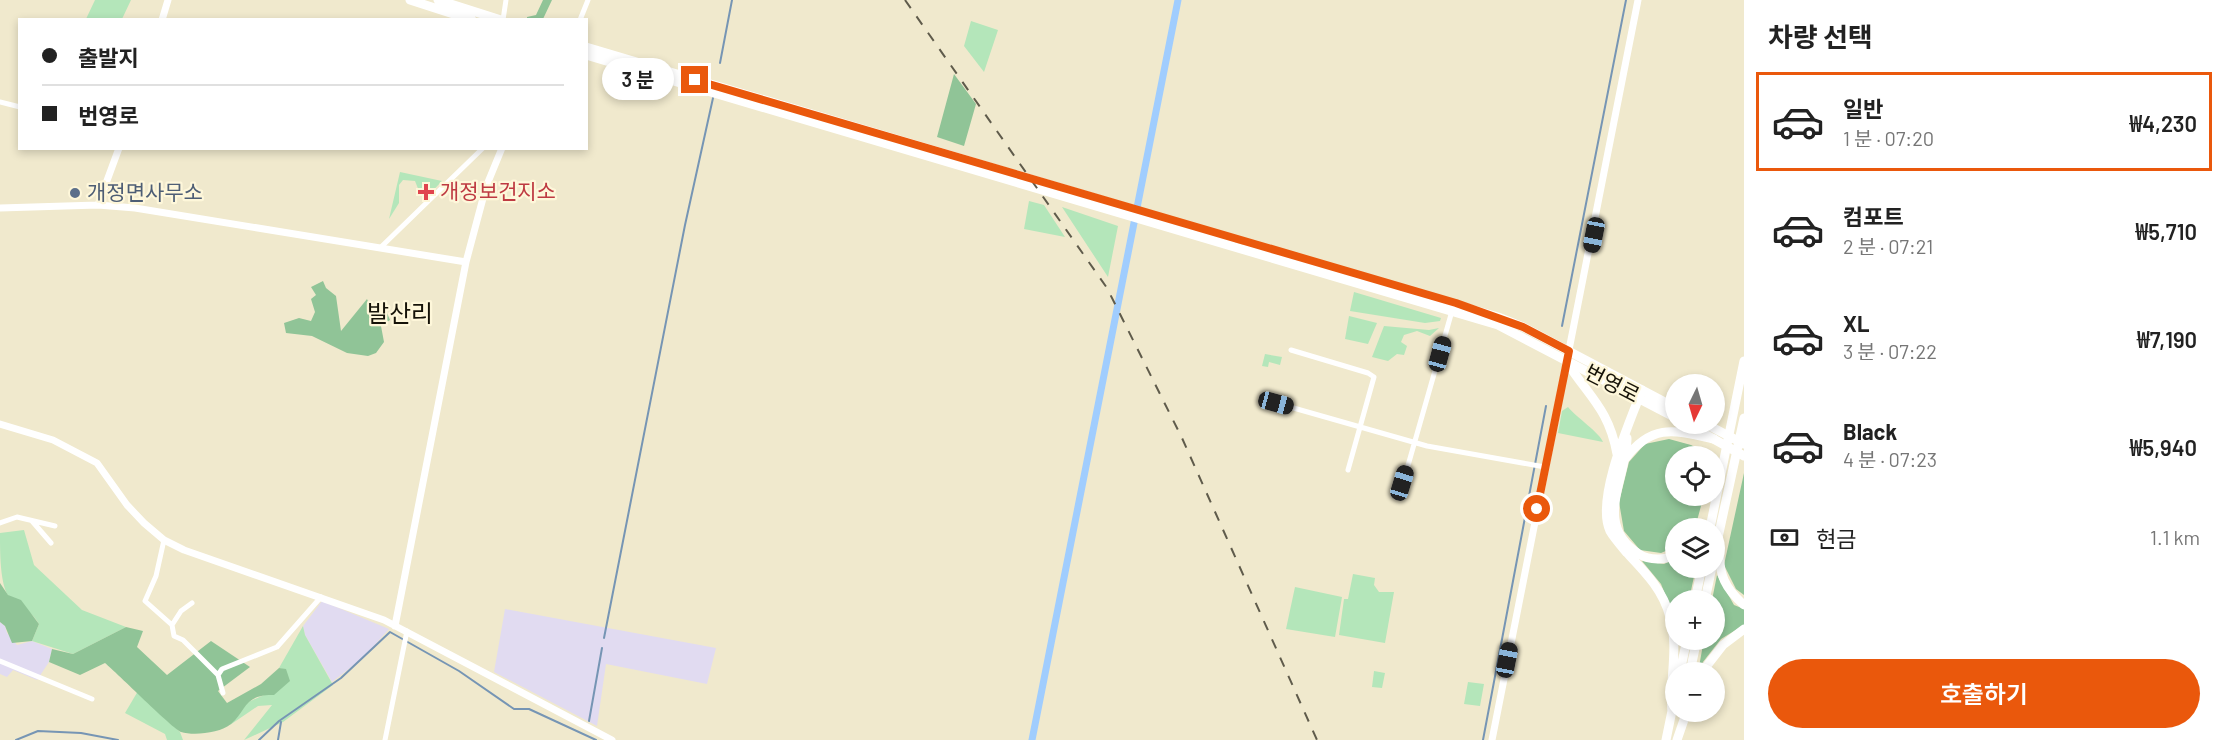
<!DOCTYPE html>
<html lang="ko">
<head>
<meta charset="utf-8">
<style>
  :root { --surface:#fff; --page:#f6f6f6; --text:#222; --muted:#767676; --line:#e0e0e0; --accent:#ea580c }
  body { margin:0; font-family:Barlow,"Noto Sans KR",sans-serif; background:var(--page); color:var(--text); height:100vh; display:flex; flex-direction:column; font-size:22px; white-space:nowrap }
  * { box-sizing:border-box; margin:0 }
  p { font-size:20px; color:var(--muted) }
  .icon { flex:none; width:33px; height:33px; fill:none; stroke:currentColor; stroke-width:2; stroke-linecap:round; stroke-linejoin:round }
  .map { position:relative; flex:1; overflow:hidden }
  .side { display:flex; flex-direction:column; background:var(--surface); width:480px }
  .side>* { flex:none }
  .hud { position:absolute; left:18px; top:18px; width:570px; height:132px; border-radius:0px; box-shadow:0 3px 9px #0003; display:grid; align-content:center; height:132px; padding:0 24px; background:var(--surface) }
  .needle { width:39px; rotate:185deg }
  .fabs { position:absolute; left:1665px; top:374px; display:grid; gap:12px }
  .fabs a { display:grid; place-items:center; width:60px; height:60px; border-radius:50%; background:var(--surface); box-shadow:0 3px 9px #0003; font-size:30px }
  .end { position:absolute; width:27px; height:27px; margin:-14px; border:8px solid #ea580c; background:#fff; box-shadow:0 0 0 3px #fff }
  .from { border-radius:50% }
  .bubble { position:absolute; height:42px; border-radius:21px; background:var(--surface); box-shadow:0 3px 9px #0003; font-size:20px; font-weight:600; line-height:42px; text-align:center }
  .car { position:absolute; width:18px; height:36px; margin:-18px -9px; border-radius:8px; box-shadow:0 0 4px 2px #0007; background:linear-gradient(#222 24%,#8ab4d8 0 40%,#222 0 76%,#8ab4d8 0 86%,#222 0) }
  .hud b { display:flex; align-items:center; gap:21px; height:57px; font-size:22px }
  .hud b+b { border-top:2px solid var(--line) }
  .hud i { width:15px; height:15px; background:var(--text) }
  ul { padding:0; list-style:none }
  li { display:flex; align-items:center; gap:18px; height:99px; margin:0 12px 9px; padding:0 12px; border:3px solid transparent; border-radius:0px }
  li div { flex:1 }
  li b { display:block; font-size:22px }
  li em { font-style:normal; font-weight:600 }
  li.selected { border-color:var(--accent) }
  li>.icon { width:54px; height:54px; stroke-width:1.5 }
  h2 { padding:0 24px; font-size:27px; line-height:72px }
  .pay { display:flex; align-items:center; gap:15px; height:66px; padding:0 24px; font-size:22px }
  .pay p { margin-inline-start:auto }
  .cta { display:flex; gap:12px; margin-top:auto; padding:12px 24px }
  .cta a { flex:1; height:69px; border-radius:36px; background:var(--accent); color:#fff; font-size:24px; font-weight:600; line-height:69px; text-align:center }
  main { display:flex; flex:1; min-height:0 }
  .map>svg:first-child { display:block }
  .industrial { fill:#e1dbf1 }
  .green { fill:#b4e6ba }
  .forest { fill:#90c497 }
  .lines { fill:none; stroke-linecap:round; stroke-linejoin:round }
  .stream { stroke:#7695b4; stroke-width:2 }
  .canal { stroke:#a0cdfe; stroke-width:7 }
  .minor { stroke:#fff; stroke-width:5 }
  .tertiary { stroke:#fff; stroke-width:7 }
  .primary { stroke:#fff; stroke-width:9 }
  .trunk { stroke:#fff; stroke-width:9 }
  .rail { stroke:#5f5b4b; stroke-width:2; stroke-dasharray:10 10; stroke-linecap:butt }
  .route { stroke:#ea580c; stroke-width:8 }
  .health-dot { fill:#e0444e; stroke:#fef7da; stroke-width:2 }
  .service-dot { fill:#5c6f8a; stroke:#fef7da; stroke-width:2 }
  .labels { text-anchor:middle; stroke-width:4.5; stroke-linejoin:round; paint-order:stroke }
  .health-label { font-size:21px; fill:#be3a42; stroke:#fef7da; text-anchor:start }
  .service-label { font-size:21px; fill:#4e5e75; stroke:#fef7da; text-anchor:start }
  .street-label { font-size:21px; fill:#151208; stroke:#fef7da }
  .quarter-label { font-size:24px; fill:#151208; stroke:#fef7da }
</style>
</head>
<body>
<main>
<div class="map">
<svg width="1744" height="740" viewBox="0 0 1744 740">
  <rect width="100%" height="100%" fill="#f0e9cd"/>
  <path class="industrial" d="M322 601 389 629 364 657 332 682 305 635 303 626Z
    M505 609 716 648 707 684 606 664 597 726 494 672Z
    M0 622 5 626 7 633 17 645 32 641 52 649 49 662 37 680 13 670 7 677 0 674Z"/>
  <path class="green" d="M95 0H131L122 19H86Z
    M971 21 998 30 984 72 964 46Z
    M400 172 442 181 426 198 419 191 415 181 403 180 399 185V203L389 219Z
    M1029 201 1044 205 1065 237 1024 229Z
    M1062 207 1118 226 1108 277Z
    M1354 292 1441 318 1440 321 1425 323 1350 311Z
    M1349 316 1377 323 1368 344 1345 339Z
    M1384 326 1429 330 1439 328 1430 336 1417 331 1404 335 1401 342 1407 346 1404 355 1397 354 1388 361 1372 357Z
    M1265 354 1282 357 1280 365 1269 362 1268 367 1262 366Z
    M1568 407C1576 417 1600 433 1603 442L1558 433 1562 411Z
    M24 530 34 565 82 610 126 627 73 654 32 641 39 624C28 606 18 607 7 594 0 579 0 552 0 533Z
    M1353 574 1375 578 1374 585 1379 592H1394L1385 643 1339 635 1344 599H1348Z
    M1295 587 1342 597 1335 637 1286 629Z
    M303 626 305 635 333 685 283 722 244 740 272 705 258 706 230 725 244 704 264 695 286 670 279 668Z
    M1374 671 1385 673 1382 688 1372 687Z
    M1468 682 1484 684 1480 706 1464 704Z
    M138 691 180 732 183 740H167L165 734 125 713Z"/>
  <path class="forest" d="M543 0H552L543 19H527V17L536 15Z
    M954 74 976 104 964 146 937 137Z
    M323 281 326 288 336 296 341 331 367 299 372 311H386L390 320 381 326 384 342 376 353 368 356 347 353 312 336 286 333 284 323 299 318 311 321 315 312 311 299 316 295 311 287Z
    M1669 439 1691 445 1712 456H1676V495H1704L1695 528H1676L1675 547 1661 553 1640 550 1624 531 1619 502 1629 462 1645 444Z
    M1744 473V595L1736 589 1724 565Z
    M1675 559 1676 567H1696L1689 600H1676L1675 619 1661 584 1642 561 1664 564Z
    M1717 575 1734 605 1744 609V625L1721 639 1699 667 1704 639H1714V600H1712Z
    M0 583 8 595 21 600 39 624 32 641 12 643 5 626 0 622Z
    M126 627 143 631 137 647 167 675 211 641 250 667 218 691 227 703 261 684 279 668 286 669 290 681 274 695C244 694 247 710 231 724 220 733 194 736 181 732 173 729 117 673 105 663L80 675 49 662 52 649 73 654Z"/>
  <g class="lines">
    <path class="stream" d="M720 63 732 0
      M1562 326 1626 0
      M604 638 685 225 713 98
      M589 721 602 648
      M16 740 38 731 81 733 118 740
      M259 740 279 721 341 678 390 632 459 671 514 709H529L596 740
      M278 740 281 722
      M1483 740 1546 406"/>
    <path class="canal" d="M1032 740 1178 0"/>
    <path class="minor" d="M503 20 506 0
      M580 20 588 0
      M0 102 20 107
      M380 248 483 148
      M1291 350 1368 373 1374 377 1348 470
      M1276 403 1427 446 1545 467
      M1403 483 1452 311
      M32 521 51 543
      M0 523 17 517 55 526
      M164 540 156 576 145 601 172 625 181 611 192 603
      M172 625 174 636 183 640 218 675 223 693
      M0 661 92 699
      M218 675 222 669 277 647 321 597
      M385 740 407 631"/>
    <path class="tertiary" d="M162 20 168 0
      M98 205 135 208 466 262
      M0 208 98 205 119 148
      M0 424 53 440 97 463 127 505 144 523 164 540 184 550 384 620 612 740
      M395 626 466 262 486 187 502 148
      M1492 740 1638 0"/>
    <path class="primary" d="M410 0 472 20
      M438 0 501 20
      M586 47 1232 239
      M586 55 1498 325 1676 418
      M1248 244 1498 317 1523 327 1676 408
      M1685 423 1744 456
      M1704 423 1744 444"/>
    <path class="trunk" d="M1566 361C1589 397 1609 409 1617 454
      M1642 390C1630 421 1595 500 1610 531 1614 538 1622 547 1627 553 1645 572 1663 590 1670 617 1679 649 1669 680 1672 712
      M1627 438C1627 479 1592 524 1639 554 1650 561 1665 560 1676 555
      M1625 459C1652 423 1674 430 1714 439
      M1710 528 1744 361
      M1720 550C1718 575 1726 589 1744 605
      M1714 556 1744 418
      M1695 600 1702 567
      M1705 600 1712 567
      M1680 672 1687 639
      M1690 672 1697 639
      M1702 672 1723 645 1744 629
      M1666 740 1673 706
      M1677 740 1687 711"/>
    <path class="rail" d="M905 0 1107 288 1182 438 1317 740"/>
  </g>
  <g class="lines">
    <path class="route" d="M695 80 1456 303 1523 327 1569 351 1537 509"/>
  </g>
  <path class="health-dot" d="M423 183h6v6h6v6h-6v6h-6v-6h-6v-6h6z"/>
  <circle class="service-dot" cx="75" cy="193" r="6"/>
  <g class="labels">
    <g class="health-label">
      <text x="440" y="199">개정보건지소</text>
    </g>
    <g class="service-label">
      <text x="87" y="200">개정면사무소</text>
    </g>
    <g class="street-label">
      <text transform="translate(1612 384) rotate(27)" y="7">번영로</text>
    </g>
    <g class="quarter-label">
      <text x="400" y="322">발산리</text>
    </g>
  </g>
</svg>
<div class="fabs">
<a><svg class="needle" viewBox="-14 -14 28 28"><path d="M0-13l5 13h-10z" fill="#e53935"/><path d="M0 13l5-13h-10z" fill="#767676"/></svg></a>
<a><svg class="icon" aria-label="locate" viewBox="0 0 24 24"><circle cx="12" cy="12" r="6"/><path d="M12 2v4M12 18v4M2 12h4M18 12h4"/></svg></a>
<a><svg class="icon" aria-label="layers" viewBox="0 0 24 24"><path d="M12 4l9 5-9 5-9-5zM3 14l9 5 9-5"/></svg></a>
<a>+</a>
<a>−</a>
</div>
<i class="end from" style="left:1537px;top:509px"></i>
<i class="end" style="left:695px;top:80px"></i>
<div class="bubble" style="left:602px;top:58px;width:72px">3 분</div>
<i class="car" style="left:1594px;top:235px;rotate:191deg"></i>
<i class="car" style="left:1440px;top:354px;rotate:15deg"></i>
<i class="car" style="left:1276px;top:403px;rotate:105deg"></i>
<i class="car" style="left:1402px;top:483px;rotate:17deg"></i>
<i class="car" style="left:1507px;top:660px;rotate:11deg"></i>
<div class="hud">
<b><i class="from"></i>출발지</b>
<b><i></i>번영로</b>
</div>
</div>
<section class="side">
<h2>차량 선택</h2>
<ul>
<li class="selected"><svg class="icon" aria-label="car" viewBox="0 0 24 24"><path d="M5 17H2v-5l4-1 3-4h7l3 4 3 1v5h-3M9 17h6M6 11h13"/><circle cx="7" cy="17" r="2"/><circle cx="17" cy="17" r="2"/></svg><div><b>일반</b><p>1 분 · 07:20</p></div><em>₩4,230</em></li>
<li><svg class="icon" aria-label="car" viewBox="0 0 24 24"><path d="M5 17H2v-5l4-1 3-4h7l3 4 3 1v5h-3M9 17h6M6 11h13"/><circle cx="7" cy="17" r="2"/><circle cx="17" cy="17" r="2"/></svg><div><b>컴포트</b><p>2 분 · 07:21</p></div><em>₩5,710</em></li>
<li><svg class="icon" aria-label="car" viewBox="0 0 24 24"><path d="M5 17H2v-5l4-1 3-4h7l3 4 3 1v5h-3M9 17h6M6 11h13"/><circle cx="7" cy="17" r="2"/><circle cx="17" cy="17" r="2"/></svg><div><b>XL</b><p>3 분 · 07:22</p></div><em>₩7,190</em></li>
<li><svg class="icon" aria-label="car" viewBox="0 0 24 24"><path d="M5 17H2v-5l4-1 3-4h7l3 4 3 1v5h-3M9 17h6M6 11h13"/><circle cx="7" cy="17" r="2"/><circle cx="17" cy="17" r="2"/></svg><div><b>Black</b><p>4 분 · 07:23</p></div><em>₩5,940</em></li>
</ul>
<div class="pay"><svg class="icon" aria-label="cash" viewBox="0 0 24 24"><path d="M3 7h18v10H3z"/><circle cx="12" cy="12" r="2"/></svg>현금<p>1.1 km</p></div>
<div class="cta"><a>호출하기</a></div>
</section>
</main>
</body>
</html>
